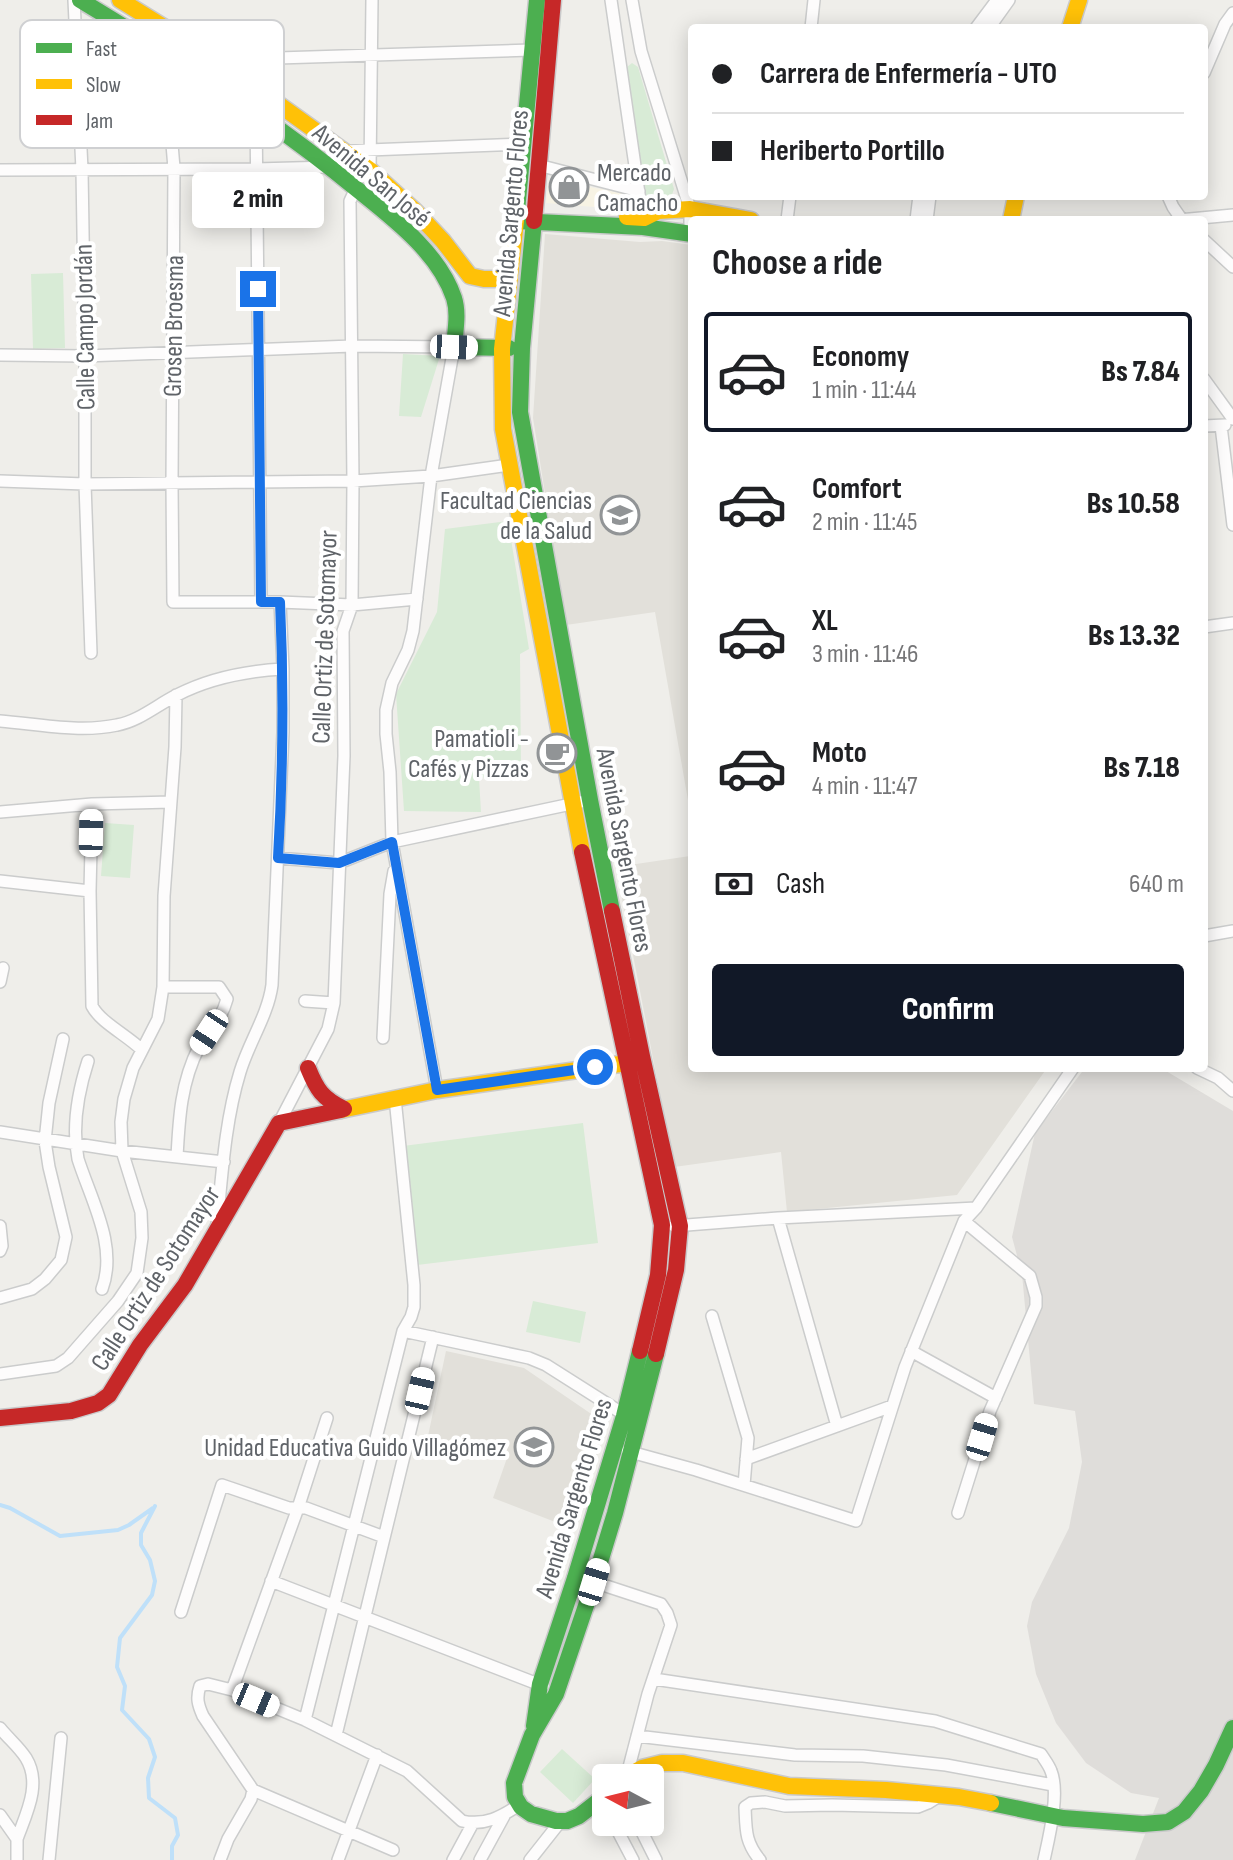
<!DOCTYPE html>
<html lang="en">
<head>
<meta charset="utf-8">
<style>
  :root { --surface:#fff; --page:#f6f6f6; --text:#202124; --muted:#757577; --line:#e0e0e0; --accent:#111827 }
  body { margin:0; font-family:"Sofia Sans Condensed",sans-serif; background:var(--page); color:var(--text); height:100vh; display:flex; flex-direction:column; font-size:30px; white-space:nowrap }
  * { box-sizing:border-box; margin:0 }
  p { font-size:26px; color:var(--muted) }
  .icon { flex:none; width:44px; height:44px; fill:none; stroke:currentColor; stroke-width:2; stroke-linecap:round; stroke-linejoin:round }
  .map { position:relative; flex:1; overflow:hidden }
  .drawer { position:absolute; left:688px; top:216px; width:520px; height:856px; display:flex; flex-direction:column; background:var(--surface); border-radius:8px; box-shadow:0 4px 20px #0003 }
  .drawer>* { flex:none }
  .hud { position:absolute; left:688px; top:24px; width:520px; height:176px; border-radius:8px; box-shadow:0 4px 20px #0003; display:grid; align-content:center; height:176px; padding:0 24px; background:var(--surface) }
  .needle { width:52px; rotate:277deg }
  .controls { position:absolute; left:592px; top:1764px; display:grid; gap:16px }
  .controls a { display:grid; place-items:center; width:72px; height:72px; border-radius:8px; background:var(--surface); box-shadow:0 4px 20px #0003; font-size:40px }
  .end { position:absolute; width:36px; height:36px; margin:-18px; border:10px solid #1a73e8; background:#fff; box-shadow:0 0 0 4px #fff }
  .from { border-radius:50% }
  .bubble { position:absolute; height:56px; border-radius:8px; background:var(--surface); box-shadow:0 4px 20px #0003; font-size:26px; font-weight:800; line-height:56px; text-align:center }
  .car { position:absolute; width:24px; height:48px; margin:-24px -12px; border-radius:10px; box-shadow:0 0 6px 2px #0007; background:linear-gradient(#fff 24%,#345 0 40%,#fff 0 76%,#345 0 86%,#fff 0) }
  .hud b { display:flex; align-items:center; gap:28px; height:76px; font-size:30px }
  .hud b+b { border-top:2px solid var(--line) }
  .hud i { width:20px; height:20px; background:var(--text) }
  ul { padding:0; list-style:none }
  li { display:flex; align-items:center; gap:24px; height:120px; margin:0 16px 12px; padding:0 8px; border:4px solid transparent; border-radius:8px }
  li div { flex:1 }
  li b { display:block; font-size:30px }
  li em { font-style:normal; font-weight:800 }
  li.selected { border-color:var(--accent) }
  li>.icon { width:72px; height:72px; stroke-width:1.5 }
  h2 { padding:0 24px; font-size:36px; line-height:96px }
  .pay { display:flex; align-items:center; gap:20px; height:88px; padding:0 24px; font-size:30px }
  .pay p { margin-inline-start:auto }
  .button { display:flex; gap:16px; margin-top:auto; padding:16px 24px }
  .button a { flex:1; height:92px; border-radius:8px; background:var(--accent); color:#fff; font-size:32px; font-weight:800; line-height:92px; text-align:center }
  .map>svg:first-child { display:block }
  .commercial { fill:#f7f3e4 }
  .industrial { fill:#dfddda }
  .education { fill:#e2e0da }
  .green { fill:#d8ebd6 }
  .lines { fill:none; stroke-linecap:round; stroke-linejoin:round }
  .stream { stroke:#bfe0f9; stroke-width:4 }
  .street-casing { stroke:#cbcccc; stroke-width:14 }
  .fast-casing { stroke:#cacacb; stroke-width:19 }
  .slow-casing { stroke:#cacacb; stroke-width:19 }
  .jam-casing { stroke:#cacacb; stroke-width:19 }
  .street { stroke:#fdfcfc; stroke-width:11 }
  .fast { stroke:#4caf50; stroke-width:16 }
  .slow { stroke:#ffc107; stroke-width:16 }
  .jam { stroke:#c62828; stroke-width:16 }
  .route { stroke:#1a73e8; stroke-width:10 }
  .labels { text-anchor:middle; stroke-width:8; stroke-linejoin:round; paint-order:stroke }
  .poi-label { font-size:26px; fill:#5f6368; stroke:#fff; text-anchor:end }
  .street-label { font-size:26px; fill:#5f6368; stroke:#fff }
  .key { fill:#fff; stroke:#cfd0d2; stroke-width:2 }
  .key-label { font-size:22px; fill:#5f6368 }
</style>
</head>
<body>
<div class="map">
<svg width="1233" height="1860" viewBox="0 0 1233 1860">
  <rect width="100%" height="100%" fill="#efeeea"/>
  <path class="commercial" d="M549 179 631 195 630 210 546 203Z"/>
  <path class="industrial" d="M1085 1068H1161L1233 1111V1860H1135L1159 1798 1131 1793 1086 1763 1056 1723 1036 1674 1027 1626 1032 1602 1069 1528 1082 1462 1075 1411 1034 1404 1022 1274 1012 1237 1035 1133Z"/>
  <path class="education" d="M545 234 640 242 662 241 692 245V823L655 612 566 625 533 418Z
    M692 853V1068H1047L957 1195 787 1212 781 1152 674 1167 616 867 690 856Z
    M446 1351 524 1368 606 1424 576 1530 493 1498 507 1458 428 1436Z"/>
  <path class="green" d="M632 63 638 67 674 189 670 200 650 203 646 202 627 70V67Z
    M63 273 65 348 33 349 31 274Z
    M403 354 440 356 421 417 399 416Z
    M508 521 529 649 520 654 521 773 479 778 481 812 404 811 396 694 437 612 445 529Z
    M105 823 134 825 130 878 101 876Z
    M583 1123 598 1243 417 1265 403 1146Z
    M533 1301 586 1312 580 1343 526 1332Z
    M562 1749 595 1779 573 1803 540 1772Z"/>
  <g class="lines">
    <path class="stream" d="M0 1505 10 1508 60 1536 118 1530 129 1525 153 1508
      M155 1506 141 1533V1545L150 1560 155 1581 152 1595 120 1638 117 1667 125 1686 122 1710 149 1739 155 1757 148 1778 149 1798 175 1818 178 1835 172 1846V1860"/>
    <defs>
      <path id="street" d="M74 0 82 170 85 356V484L91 653
        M611 0 643 221
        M632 0 641 51 690 209V233
        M811 28 814 0
        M976 28 997 0
        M989 28 1009 0
        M164 50 174 168 172 483 173 602H280L352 605 417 599
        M217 60 531 50
        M1204 73 1225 24 1233 13
        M256 113 261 602
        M538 165 639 191
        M0 170 256 169 330 167 343 151 523 144
        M370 170 372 0
        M1168 196 1173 207 1182 220
        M787 220 790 196
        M916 220 919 196
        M927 220 930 196
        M1179 220 1233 215
        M1204 240 1233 267
        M0 355 85 356 352 346 454 347 431 476 413 631 408 650 392 683 386 710V734L390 772 392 842 437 1090
        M1204 379 1233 419
        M1204 426 1225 425
        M1221 426 1233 525
        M0 481 85 484 353 481 431 476 509 465
        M1204 627 1233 623
        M0 721C38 724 79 733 117 725 139 721 157 705 177 695 210 678 246 671 283 669
        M92 804 90 891 92 1006C101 1023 127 1035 142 1050
        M0 812 92 804 171 802
        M278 858 339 863 392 842 590 800
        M0 881 90 891
        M1204 936 1233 931
        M0 982 3 968
        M163 987H219L227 999C221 1021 210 1028 199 1047 181 1082 179 1118 177 1157
        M305 1001 334 1003
        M383 1038 390 894 394 871
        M88 1061C78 1092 72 1128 78 1159 91 1200 118 1246 102 1289
        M1197 1068 1218 1078 1233 1091
        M279 1123 328 1029 334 1003 344 756 343 631 352 605 353 481 350 201 356 188
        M0 1132 122 1151 224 1162
        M778 1218 837 1426
        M217 1225C222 1174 225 1121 240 1072 249 1042 268 1015 272 985L283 732V669L280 602
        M0 1226 2 1246 0 1251
        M674 1226 778 1218 976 1208
        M0 1298 32 1289 45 1279 61 1260 66 1237 49 1167 45 1141 49 1103 63 1039
        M712 1316 748 1438 744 1485
        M403 1331 529 1358 546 1365 628 1417
        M911 1351 996 1398
        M0 1374 56 1366 68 1358 118 1301 137 1273 142 1238 141 1212 122 1151 121 1122 124 1099 133 1068 158 1019 163 987 164 896 175 747 176 695
        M327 1418 298 1508 232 1690 305 1720 407 1771 462 1821C485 1826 501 1817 519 1805
        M627 1451 696 1470 856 1521 905 1367 964 1221 976 1208 1073 1068
        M746 1459 892 1406
        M958 1513 990 1411 1036 1306V1297L1030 1276 964 1221
        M271 1581 543 1686
        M594 1582 661 1604 667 1613 671 1625 648 1694 627 1775
        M181 1612 222 1485 289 1508H306L384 1537
        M654 1679 935 1721 1041 1754C1044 1759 1049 1765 1051 1771 1060 1793 1049 1837 1044 1860
        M305 1720 399 1347 403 1331 411 1317 414 1307V1285L395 1098
        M0 1728C8 1738 19 1747 26 1758 42 1784 26 1814 17 1839
        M336 1735 433 1337
        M637 1736 795 1755 863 1756 946 1765 1053 1785
        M253 1790 393 1850
        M0 1815 17 1839V1860
        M613 1822 633 1860
        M637 1822 656 1860
        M49 1860 61 1738
        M220 1860 228 1839 251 1799 253 1790 203 1716C198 1705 196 1698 200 1686L208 1684 232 1690
        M338 1860 377 1755
        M453 1860 473 1823
        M480 1860 504 1816
        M530 1860 560 1822
        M760 1860C745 1842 746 1830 745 1807L751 1803 765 1802 785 1806 832 1805 918 1807 928 1803 939 1796"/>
      <path id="fast" d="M80 0C176 58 271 118 358 190 394 219 439 253 454 298 459 314 455 331 454 347L509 348
        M537 0 516 221 643 227 692 234
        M534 221 522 348 520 412 590 800 612 911
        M534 1726 540 1684 575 1578 624 1416 640 1351
        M606 1795 579 1816 567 1821H556L531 1814 521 1807 515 1797 514 1783 532 1735 556 1694 594 1582 615 1513 656 1354
        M991 1803 1063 1818 1143 1824 1168 1822 1184 1812 1201 1791 1216 1765 1233 1728"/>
      <path id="slow" d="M120 0 217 60 370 170 415 211 443 241 470 276 484 279H510
        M1070 28 1079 0
        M627 217 644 218 658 211 690 209 751 220
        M1011 220 1016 196
        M516 221 502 349 503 429 582 852
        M341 1110 437 1090 627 1063
        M624 1778 642 1768 662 1763H683L789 1786 886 1790 959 1797 991 1803"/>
      <path id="jam" d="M534 221 553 0
        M582 852 662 1225 658 1275 640 1351
        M612 911 642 1056 680 1226 676 1270 656 1354
        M308 1068C317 1090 322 1098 344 1109
        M0 1418 71 1411 98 1403 109 1395 140 1345 185 1285 279 1123 341 1110"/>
    </defs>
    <use href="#street" class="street-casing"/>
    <use href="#fast" class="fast-casing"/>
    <use href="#slow" class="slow-casing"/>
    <use href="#jam" class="jam-casing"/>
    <use href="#street" class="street"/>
    <use href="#fast" class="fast"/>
    <use href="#slow" class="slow"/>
    <use href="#jam" class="jam"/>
  </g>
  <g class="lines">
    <path class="route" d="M258 289 261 602H280C284 688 283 772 278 858L339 863 392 842 437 1090 595 1067"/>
  </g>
  <defs>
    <symbol id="shop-ring" viewBox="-11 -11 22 22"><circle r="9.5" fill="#fff" stroke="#919496" stroke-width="1.5"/><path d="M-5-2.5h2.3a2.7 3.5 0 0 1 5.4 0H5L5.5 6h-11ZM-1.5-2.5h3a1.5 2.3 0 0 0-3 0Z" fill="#919496"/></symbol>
    <symbol id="university-ring" viewBox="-11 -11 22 22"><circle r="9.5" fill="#fff" stroke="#919496" stroke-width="1.5"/><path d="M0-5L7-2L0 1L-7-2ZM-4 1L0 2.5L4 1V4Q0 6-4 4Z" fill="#919496"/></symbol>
    <symbol id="cafe-ring" viewBox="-11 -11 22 22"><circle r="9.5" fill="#fff" stroke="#919496" stroke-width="1.5"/><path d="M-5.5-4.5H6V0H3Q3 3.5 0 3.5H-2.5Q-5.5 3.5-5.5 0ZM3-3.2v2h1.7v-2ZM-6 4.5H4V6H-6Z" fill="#919496"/></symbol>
    <symbol id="school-ring" viewBox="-11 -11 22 22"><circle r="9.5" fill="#fff" stroke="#919496" stroke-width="1.5"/><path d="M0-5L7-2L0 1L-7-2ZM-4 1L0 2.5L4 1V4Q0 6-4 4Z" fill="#919496"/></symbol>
  </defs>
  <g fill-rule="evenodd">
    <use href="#shop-ring" x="547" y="165" width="44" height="44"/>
    <use href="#university-ring" x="598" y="493" width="44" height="44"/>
    <use href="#cafe-ring" x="535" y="731" width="44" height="44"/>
    <use href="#school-ring" x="512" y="1425" width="44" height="44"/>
  </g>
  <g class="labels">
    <g class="poi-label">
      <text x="597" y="181" text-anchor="start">Mercado<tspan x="597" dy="30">Camacho</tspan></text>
      <text x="592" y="509">Facultad Ciencias<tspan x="592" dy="30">de la Salud</tspan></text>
      <text x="529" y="747">Pamatioli -<tspan x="529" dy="30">Cafés y Pizzas</tspan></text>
      <text x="506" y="1456">Unidad Educativa Guido Villagómez</text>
    </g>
    <g class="street-label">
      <text transform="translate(372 175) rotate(40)" y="9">Avenida San José</text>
      <text transform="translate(510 213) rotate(-85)" y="9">Avenida Sargento Flores</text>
      <text transform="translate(173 326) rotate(-89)" y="9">Grosen Broesma</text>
      <text transform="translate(84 327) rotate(-91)" y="9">Calle Campo Jordán</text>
      <text transform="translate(324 637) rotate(-88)" y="9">Calle Ortiz de Sotomayor</text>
      <text transform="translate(625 850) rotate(79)" y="9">Avenida Sargento Flores</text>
      <text transform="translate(155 1278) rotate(-57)" y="9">Calle Ortiz de Sotomayor</text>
      <text transform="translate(573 1498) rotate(-73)" y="9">Avenida Sargento Flores</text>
    </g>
  </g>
  <rect x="20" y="20" width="264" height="128" rx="12" class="key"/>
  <rect x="36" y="43" width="36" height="10" fill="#4caf50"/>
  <rect x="36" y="79" width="36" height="10" fill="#ffc107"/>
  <rect x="36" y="115" width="36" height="10" fill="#c62828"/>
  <g class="key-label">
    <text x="86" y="56">Fast</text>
    <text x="86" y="92">Slow</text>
    <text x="86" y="128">Jam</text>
  </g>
</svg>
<div class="controls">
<a><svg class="needle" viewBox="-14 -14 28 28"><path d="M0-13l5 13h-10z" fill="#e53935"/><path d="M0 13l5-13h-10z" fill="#757577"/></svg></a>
</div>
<i class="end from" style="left:595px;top:1067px"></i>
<i class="end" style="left:258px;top:289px"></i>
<div class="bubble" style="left:192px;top:172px;width:132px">2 min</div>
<i class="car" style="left:454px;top:347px;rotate:92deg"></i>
<i class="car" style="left:91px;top:833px;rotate:1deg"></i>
<i class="car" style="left:209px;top:1032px;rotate:213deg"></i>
<i class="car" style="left:420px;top:1391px;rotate:13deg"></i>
<i class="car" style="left:982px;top:1437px;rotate:17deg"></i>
<i class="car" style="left:594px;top:1582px;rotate:17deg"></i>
<i class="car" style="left:256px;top:1700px;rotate:113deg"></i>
<div class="hud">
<b><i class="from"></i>Carrera de Enfermería - UTO</b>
<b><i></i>Heriberto Portillo</b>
</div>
<section class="drawer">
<h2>Choose a ride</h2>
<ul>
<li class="selected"><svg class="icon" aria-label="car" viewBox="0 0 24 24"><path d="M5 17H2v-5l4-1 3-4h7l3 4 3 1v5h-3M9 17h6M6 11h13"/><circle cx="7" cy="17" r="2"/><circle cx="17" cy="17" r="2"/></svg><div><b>Economy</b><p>1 min · 11:44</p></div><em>Bs 7.84</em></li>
<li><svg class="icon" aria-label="car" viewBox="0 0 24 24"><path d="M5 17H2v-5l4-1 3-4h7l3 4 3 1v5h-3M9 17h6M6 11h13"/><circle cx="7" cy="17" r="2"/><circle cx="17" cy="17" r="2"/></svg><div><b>Comfort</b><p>2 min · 11:45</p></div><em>Bs 10.58</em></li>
<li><svg class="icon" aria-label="car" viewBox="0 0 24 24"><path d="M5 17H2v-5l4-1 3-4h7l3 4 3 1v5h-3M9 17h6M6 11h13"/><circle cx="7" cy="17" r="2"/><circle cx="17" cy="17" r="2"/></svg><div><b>XL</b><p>3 min · 11:46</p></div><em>Bs 13.32</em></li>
<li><svg class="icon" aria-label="car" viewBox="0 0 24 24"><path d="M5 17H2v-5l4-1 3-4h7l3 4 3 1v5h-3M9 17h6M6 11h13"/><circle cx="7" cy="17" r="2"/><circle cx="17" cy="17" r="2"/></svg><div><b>Moto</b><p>4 min · 11:47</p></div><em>Bs 7.18</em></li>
</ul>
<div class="pay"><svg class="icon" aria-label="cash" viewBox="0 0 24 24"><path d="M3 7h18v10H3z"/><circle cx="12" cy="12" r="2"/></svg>Cash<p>640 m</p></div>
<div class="button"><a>Confirm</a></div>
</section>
</div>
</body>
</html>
